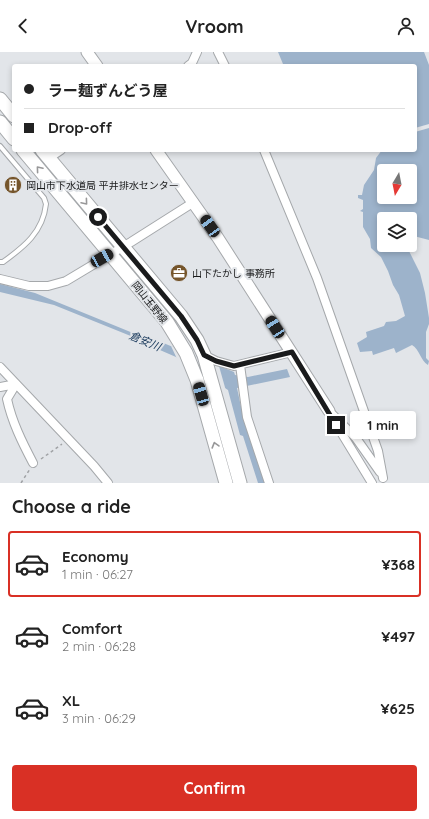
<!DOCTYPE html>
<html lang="en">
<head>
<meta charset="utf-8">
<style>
  :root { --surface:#fff; --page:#f2f2f2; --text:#222; --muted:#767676; --line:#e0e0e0; --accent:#d93025 }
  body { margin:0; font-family:Quicksand,"Noto Sans JP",sans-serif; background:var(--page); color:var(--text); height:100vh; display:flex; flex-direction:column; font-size:15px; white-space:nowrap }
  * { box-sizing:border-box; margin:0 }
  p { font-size:13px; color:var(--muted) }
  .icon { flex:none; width:22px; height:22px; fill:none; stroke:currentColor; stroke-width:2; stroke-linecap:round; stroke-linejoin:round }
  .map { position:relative; height:431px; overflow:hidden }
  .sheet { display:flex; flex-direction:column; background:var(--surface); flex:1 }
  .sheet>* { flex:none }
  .hud { position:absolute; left:12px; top:12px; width:405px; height:88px; border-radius:4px; box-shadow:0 2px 6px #0003; display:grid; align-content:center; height:88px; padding:0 12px; background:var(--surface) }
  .needle { width:26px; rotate:190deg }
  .tools { position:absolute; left:377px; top:112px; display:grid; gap:8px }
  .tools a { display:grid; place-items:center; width:40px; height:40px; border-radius:4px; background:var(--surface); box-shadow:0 2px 6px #0003; font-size:20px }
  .end { position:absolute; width:18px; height:18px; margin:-9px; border:5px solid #1a1b1c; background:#fff; box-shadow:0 0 0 2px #fff }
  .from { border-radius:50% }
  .bubble { position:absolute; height:28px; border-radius:4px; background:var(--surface); box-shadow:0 2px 6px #0003; font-size:13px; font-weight:800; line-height:28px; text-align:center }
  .car { position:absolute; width:12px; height:24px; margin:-12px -6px; border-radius:5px; box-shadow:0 0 3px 1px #0007; background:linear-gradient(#222 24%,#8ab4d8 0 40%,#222 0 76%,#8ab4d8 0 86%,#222 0) }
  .hud b { display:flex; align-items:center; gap:14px; height:38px; font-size:15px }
  .hud b+b { border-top:1px solid var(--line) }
  .hud i { width:10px; height:10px; background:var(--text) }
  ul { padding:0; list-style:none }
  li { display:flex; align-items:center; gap:12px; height:66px; margin:0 8px 6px; padding:0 4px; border:2px solid transparent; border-radius:4px }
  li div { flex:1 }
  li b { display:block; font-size:15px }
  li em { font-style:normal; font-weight:800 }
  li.on { border-color:var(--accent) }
  li>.icon { width:36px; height:36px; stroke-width:1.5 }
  h2 { padding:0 12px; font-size:18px; line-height:48px }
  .button { display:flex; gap:8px; margin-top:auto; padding:8px 12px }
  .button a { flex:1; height:46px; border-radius:4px; background:var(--accent); color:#fff; font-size:16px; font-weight:800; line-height:46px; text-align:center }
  header { display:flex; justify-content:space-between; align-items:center; height:52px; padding:0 12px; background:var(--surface); font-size:18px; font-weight:800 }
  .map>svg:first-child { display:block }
  .water { fill:#9db3cb; fill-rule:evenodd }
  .pier { fill:#e2e5e9 }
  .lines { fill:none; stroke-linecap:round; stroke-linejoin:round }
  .lane-casing { stroke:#a5a8ab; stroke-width:6 }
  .street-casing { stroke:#a5a8ab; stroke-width:10 }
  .secondary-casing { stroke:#a5a8ab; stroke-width:13 }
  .primary-casing { stroke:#a5a8ab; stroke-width:15 }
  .path { stroke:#a0a2a5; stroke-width:1.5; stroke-dasharray:3 3; stroke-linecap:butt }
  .lane { stroke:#fff; stroke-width:4 }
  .street { stroke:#fff; stroke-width:8 }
  .secondary { stroke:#fff; stroke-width:11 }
  .primary { stroke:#fff; stroke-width:13 }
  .oneway { stroke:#989899 }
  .route { stroke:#1a1b1c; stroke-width:5 }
  .labels { text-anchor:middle; stroke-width:4; stroke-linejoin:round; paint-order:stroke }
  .poi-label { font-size:10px; fill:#1a1b1c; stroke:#e2e5e9; text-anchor:start }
  .street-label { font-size:10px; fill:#1a1b1c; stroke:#e2e5e9 }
  .water-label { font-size:11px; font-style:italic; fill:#143558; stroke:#e2e5e9 }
</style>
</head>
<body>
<header><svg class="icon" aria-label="back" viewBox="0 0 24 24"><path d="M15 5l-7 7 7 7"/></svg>Vroom<svg class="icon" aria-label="person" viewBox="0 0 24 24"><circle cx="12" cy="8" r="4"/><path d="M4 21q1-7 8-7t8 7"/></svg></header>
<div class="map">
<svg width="429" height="431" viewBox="0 0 429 431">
  <rect width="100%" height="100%" fill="#e2e5e9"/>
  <path class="water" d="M278 0H424L429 13V72L415 76V14H282L283 12Z
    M429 76V188L410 183V167H384V193H406L420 221 425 241 429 266V272L426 280V306L429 309 428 313C420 308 420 298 412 293L396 301 394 296 373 303 372 299 360 300 357 291 367 285 366 280 384 274 386 270 396 269 405 264 399 243 393 233 388 219 381 205 371 196 370 187 363 175V160L360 159 363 157V148L358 146V143H362L364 133 374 118 376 106 382 98H415V80ZM384 119H410V145H384Z
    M0 232 35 241 155 290 156 288 234 320 235 323 248 325 287 317 290 325 237 336 243 364 266 431H258L243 384 240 383 228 338 176 305 153 295V293L54 253 0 240Z"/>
  <path class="pier" d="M171 294 219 314 226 339 178 309Z"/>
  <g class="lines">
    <defs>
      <path id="lane" d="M0 94 44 146 46 152C43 180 24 195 3 210H0"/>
      <path id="street" d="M218 0 225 14
        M188 14 192 11 197 0
        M264 98 317 226 378 399 383 426
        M49 106 61 98
        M0 227 29 234H48L66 229 131 190 194 150
        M204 303 216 309 234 314 292 300
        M240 313 247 365 269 431
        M0 315 94 414 108 431
        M16 332 7 347C12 370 22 390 33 411
        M0 335 16 332
        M329 359 356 386 380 420
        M333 367 372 431"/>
      <path id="secondary" d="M87 0 97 14
        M156 98 218 186 329 359"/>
      <path id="primary" d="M0 47 14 64
        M0 70 14 87
        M23 98 167 270 186 301 197 328 226 431
        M42 98 181 264 197 288 204 303 240 431"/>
    </defs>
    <use href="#lane" class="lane-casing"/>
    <use href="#street" class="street-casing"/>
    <use href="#secondary" class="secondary-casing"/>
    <use href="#primary" class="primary-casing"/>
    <path class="path" d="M41 407 62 392
      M21 431 30 417"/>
    <use href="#lane" class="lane"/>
    <use href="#street" class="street"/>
    <use href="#secondary" class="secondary"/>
    <use href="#primary" class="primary"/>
  </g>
  <defs><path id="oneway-chevron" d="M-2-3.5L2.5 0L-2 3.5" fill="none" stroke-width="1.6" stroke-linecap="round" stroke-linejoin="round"/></defs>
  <g class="oneway">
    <use href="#oneway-chevron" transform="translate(39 117) rotate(-130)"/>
    <use href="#oneway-chevron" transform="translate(85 150) rotate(50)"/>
    <use href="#oneway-chevron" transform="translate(215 393) rotate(-106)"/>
  </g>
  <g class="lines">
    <path class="route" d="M98 165 181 264 197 288 204 303 216 309 234 314 292 300 336 373"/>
  </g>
  <defs>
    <symbol id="building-disc" viewBox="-11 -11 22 22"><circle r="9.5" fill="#75552b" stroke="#e2e5e9"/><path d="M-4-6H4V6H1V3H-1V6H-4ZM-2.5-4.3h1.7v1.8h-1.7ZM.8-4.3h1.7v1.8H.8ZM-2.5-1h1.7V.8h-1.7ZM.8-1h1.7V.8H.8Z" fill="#fff"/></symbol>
    <symbol id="office-disc" viewBox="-11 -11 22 22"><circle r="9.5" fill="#75552b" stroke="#e2e5e9"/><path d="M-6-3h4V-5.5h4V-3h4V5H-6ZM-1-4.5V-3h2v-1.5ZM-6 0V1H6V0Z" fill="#fff"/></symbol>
  </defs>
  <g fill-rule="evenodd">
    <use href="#building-disc" x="3" y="123" width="20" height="20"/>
    <use href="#office-disc" x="169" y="211" width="20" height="20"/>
  </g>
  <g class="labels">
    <g class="poi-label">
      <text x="26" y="137">岡山市下水道局 平井排水センター</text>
      <text x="192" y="225">山下たかし 事務所</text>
    </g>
    <g class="street-label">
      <text transform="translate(150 250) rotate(51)" y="4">岡山玉野線</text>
    </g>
    <g class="water-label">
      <text transform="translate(145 289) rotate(23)" y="4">倉安川</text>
    </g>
  </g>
</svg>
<div class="tools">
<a><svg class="needle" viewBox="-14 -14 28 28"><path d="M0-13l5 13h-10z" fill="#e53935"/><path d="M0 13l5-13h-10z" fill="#767676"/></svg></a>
<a><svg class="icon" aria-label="layers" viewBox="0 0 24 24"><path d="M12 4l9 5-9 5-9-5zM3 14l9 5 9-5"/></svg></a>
</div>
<i class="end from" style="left:98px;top:165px"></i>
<i class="end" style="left:336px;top:373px"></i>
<div class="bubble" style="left:350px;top:359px;width:66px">1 min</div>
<i class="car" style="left:210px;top:174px;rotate:325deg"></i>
<i class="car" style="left:102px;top:206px;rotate:61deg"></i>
<i class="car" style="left:275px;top:275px;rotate:327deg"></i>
<i class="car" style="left:201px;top:342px;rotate:344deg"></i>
<div class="hud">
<b><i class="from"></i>ラー麺ずんどう屋</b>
<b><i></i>Drop-off</b>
</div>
</div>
<section class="sheet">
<h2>Choose a ride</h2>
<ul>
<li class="on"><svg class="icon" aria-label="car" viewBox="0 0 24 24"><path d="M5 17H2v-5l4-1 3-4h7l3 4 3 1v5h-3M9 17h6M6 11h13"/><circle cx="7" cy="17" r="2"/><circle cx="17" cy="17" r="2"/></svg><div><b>Economy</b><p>1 min · 06:27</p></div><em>¥368</em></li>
<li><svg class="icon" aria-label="car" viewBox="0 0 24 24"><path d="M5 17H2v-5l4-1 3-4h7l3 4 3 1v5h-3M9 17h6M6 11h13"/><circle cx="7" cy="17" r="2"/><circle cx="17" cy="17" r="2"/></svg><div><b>Comfort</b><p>2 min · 06:28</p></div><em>¥497</em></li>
<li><svg class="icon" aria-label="car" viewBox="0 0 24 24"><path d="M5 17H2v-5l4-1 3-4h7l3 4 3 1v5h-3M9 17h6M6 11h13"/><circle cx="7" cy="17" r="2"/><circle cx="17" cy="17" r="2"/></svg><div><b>XL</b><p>3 min · 06:29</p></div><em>¥625</em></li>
</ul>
<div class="button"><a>Confirm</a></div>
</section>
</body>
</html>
